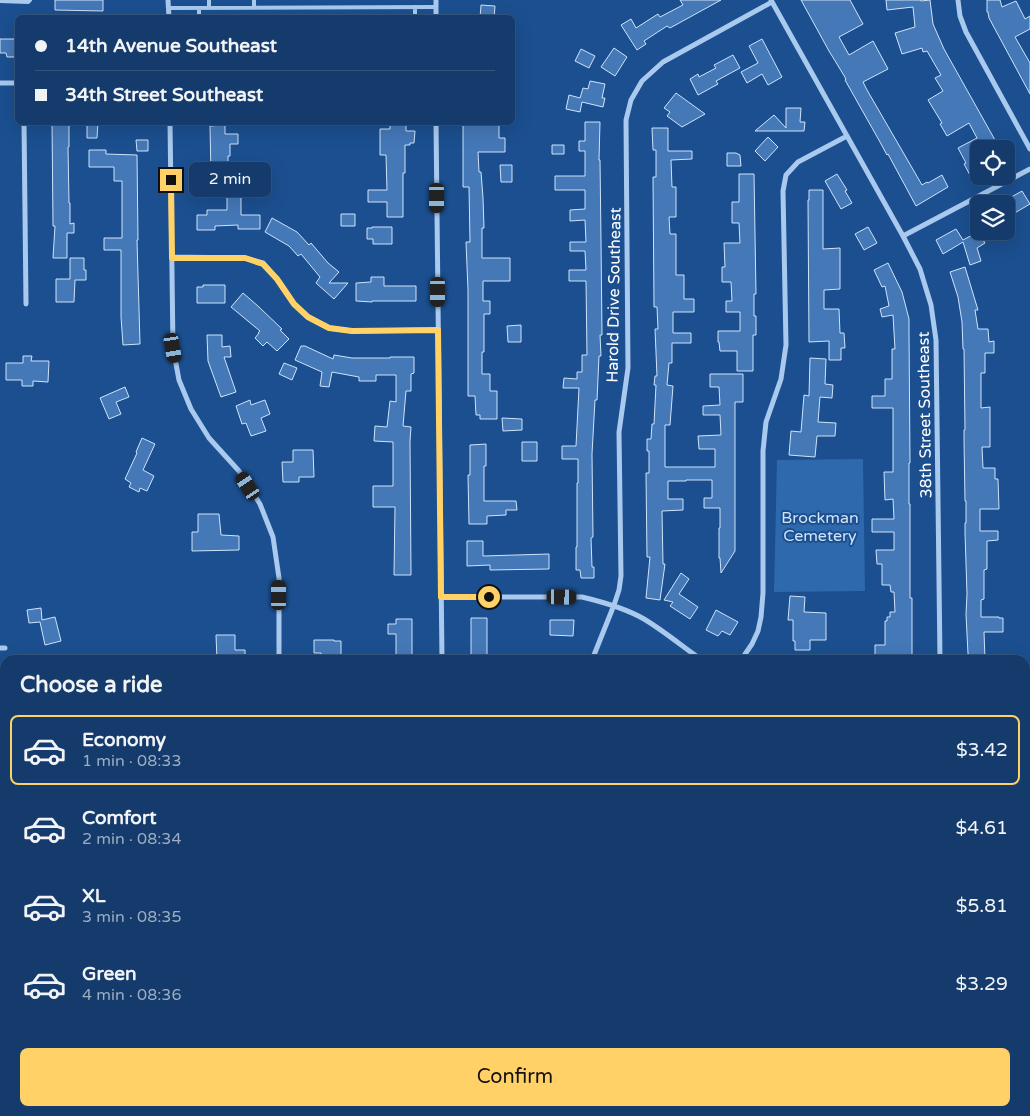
<!DOCTYPE html>
<html lang="en">
<head>
<meta charset="utf-8">
<style>
  :root { --surface:#143b6b; --page:#1d4271; --text:#f1f3f6; --muted:#9dadc1; --line:#33557e; --accent:#ffd166 }
  body { margin:0; font-family:"Varela Round",sans-serif; background:var(--page); color:var(--text); height:100vh; display:flex; flex-direction:column; font-size:19px; white-space:nowrap }
  * { box-sizing:border-box; margin:0 }
  p { font-size:16px; color:var(--muted) }
  .icon { flex:none; width:28px; height:28px; fill:none; stroke:currentColor; stroke-width:2; stroke-linecap:round; stroke-linejoin:round }
  .map { position:relative; flex:1; overflow:hidden }
  .side { position:absolute; left:0px; top:655px; width:1030px; height:461px; display:flex; flex-direction:column; background:var(--surface); border-radius:15px 15px 0 0; box-shadow:0 5px 20px #0002,0 0 0 1px var(--line) }
  .side>* { flex:none }
  .banner { position:absolute; left:15px; top:15px; width:500px; height:110px; border-radius:8px; box-shadow:0 5px 20px #0002,0 0 0 1px var(--line); display:grid; align-content:center; height:110px; padding:0 20px; background:var(--surface) }
  .tools { position:absolute; left:970px; top:140px; display:grid; gap:10px }
  .tools a { display:grid; place-items:center; width:45px; height:45px; border-radius:8px; background:var(--surface); box-shadow:0 5px 20px #0002,0 0 0 1px var(--line); font-size:25px }
  .end { position:absolute; width:22px; height:22px; margin:-11px; border:6px solid #ffd166; background:#111; box-shadow:0 0 0 2px #111 }
  .from { border-radius:50% }
  .bubble { position:absolute; height:35px; border-radius:8px; background:var(--surface); box-shadow:0 5px 20px #0002,0 0 0 1px var(--line); font-size:16px; font-weight:600; line-height:35px; text-align:center }
  .car { position:absolute; width:15px; height:30px; margin:-15px -8px; border-radius:6px; box-shadow:0 0 4px 1px #0007; background:linear-gradient(#222 24%,#8ab4d8 0 40%,#222 0 76%,#8ab4d8 0 86%,#222 0) }
  .banner b { display:flex; align-items:center; gap:18px; height:48px; font-size:19px }
  .banner b+b { border-top:1px solid var(--line) }
  .banner i { width:12px; height:12px; background:var(--text) }
  ul { padding:0; list-style:none }
  li { display:flex; align-items:center; gap:15px; height:70px; margin:0 10px 8px; padding:0 10px; border:2px solid transparent; border-radius:8px }
  li div { flex:1 }
  li b { display:block; font-size:19px }
  li em { font-style:normal; font-weight:600 }
  li.on { border-color:var(--accent) }
  li>.icon { width:45px; height:45px; stroke-width:1.5 }
  h2 { padding:0 20px; font-size:22px; line-height:60px }
  .button { display:flex; gap:10px; margin-top:auto; padding:10px 20px }
  .button a { flex:1; height:58px; border-radius:8px; background:var(--accent); color:#111; font-size:20px; font-weight:600; line-height:58px; text-align:center }
  .map>svg:first-child { display:block }
  .green { fill:#2e69ad }
  .building { fill:#4478b7; stroke:#cfe3fa }
  .lines { fill:none; stroke-linecap:round; stroke-linejoin:round }
  .lane { stroke:#a9c9ee; stroke-width:4 }
  .street { stroke:#a9c9ee; stroke-width:5 }
  .route { stroke:#ffd166; stroke-width:6 }
  .labels { text-anchor:middle; stroke-width:4; stroke-linejoin:round; paint-order:stroke }
  .street-label { font-size:16px; fill:#fff; stroke:#1b4f8f }
  .park-label { font-size:16px; fill:#cfe3fa; stroke:#1b4f8f }
</style>
</head>
<body>
<div class="map">
<svg width="1030" height="1116" viewBox="0 0 1030 1116">
  <rect width="100%" height="100%" fill="#1b4f8f"/>
  <path class="green" d="M863 459 865 591 774 592 777 460Z"/>
  <path class="building" d="M55 0H103V11L55 10Z
    M680 0H721L670 28 667 26 644 41 646 44 637 50 621 25 631 19 636 28 658 14 660 17 683 5Z
    M801 0H850L863 24 839 37 849 55 873 41 888 69 863 82 867 90 922 185 927 182 928 183 942 175 948 187 916 206 888 154 887 155 880 142 845 80 846 79 837 64 829 51Z
    M886 0H920L921 1 930 0 933 24 944 49 1000 149H979V173L971 177 964 164 966 163 958 148 977 138 969 123 947 136 940 124 942 123 928 100 943 91 935 78 941 75 927 51 923 52 922 48 902 54 895 33 915 27 913 7 887 10Z
    M987 0H1000L1002 7 1016 1 1025 19 1030 16V29L1015 37 1030 63V94L989 18 988 12H987Z
    M481 5 495 6 494 18H480Z
    M0 39H18V57H7L6 53H0Z
    M762 39 782 77 768 85 762 74 747 83 741 72 758 63 749 46Z
    M614 48 627 57 615 76 601 67Z
    M581 49 595 56 589 68 575 61Z
    M733 55 740 68 716 81 718 84 698 95 690 79 698 74 699 77 716 68 714 65Z
    M590 81 605 84 602 98H605L603 107 582 102 580 112 566 109 569 95 580 98 583 88 588 89Z
    M676 93 705 114 682 127 667 116 670 112 664 108Z
    M786 108H801L800 122H805L804 131H755L774 115 786 128Z
    M52 122H69V147H68L69 203H70V224L74 223V233H67V258H53L55 226H53Z
    M87 122H98L97 138H87Z
    M390 122H406V131H415L414 143H410V145H405V173H403V217H387V202H368V190H387L386 155H380V129H390Z
    M463 122H499V138H505V152H478L479 172H481L483 198 484 228H482V258H510V281H483V301H490V314H484V352H482V374H490V391H497V419H480V415H476L475 396H468V290L466 242H470L469 187H463Z
    M585 122H600L599 160H600L601 242 602 335H600L601 356H599L597 400H595L592 454 593 537 591 538 592 567H594V578H581L580 570H576V547H577V483H578V459H562V446H576L579 388H563L564 378 577 379V372H582V355H587L586 281H569V270H586L585 251H570V242H586L585 220 570 221V210L585 209V190H555V176H585V151H579V141H585Z
    M225 125V134H238V144H230V156H228V176H262V189L241 190V215H260V229H238V225L215 226V230H197V215H207V210H227V184L213 183V174H211L210 126Z
    M652 128H668V151H692V159L671 160 672 187H676V217H669L670 234H676V275H684V299H694V312H673V333H691V343H672V363H669L667 385 673 386 670 425H665V467H715V449H699L698 436 721 435 720 415H703V406L720 405 719 387H710V374H743V402H735V551L721 573 720 558H719V528H720V508H704V498H712V480H686V481H668V499H683V510L662 511 663 564H665L660 600 646 598 650 557H647L646 473H649V451H647V439H651L652 424H654L656 385H654L655 376H657L655 329H658L657 307H654L653 177H656V150H653Z
    M768 137 778 147 765 161 755 151Z
    M136 140H148V151H137Z
    M552 145H564V154H552Z
    M89 150H106V154L137 155 138 240H137L140 344 123 345 121 317V250H104V238H122V181H114V167H89Z
    M727 153H736L740 155 741 166H727Z
    M500 165H512V182H501Z
    M739 174H754L756 294H754V316H756V335H753V371H737V351H720L719 342H718V331H740V312H726V301H732L731 282H722V267H725L724 243H740L739 223H732V202H739Z
    M837 174 847 190 845 191 852 203 841 209 825 181Z
    M809 190H823V249L840 248V289L824 290V309H839L840 333H844L845 348H841V360H829V341L809 342 808 200H809Z
    M1022 191 1030 204 1006 218V200Z
    M341 214H355V226H341Z
    M272 218 297 232 309 245 311 243 328 263 339 272 329 283H348L334 299 316 283 320 277 301 254 298 256 289 246 265 232Z
    M372 227H392V244H373V239H367V228H372Z
    M868 227 877 243 864 250 855 234Z
    M956 229 963 240 978 232 985 243 977 248 981 261 970 265 963 242 943 254 936 240Z
    M70 258H84V270H86V280H75L74 302H56V279H70Z
    M888 263 902 292 909 319V332L910 463H909V504H910V598H912V660H895V657H875V645H885V621H887V617H890V612H895L894 592H891L890 585H882V564H877L876 550H894V532H872V519H894L893 499 885 500 884 472H893V408H872V396H885V379H892V349H895L893 315 882 317 880 309 889 306 885 286 882 287 874 270Z
    M965 267 978 310H975L978 329H988L989 342 994 341V353H985V373H981V408L990 407V447H982L983 468H995V479H998L999 509H980V531H998V540L987 541V569L984 570V599L981 600V617H999V618H1003V632H984L985 660H969V654H968L966 614 967 594 965 533V523H966V501H965L964 440V430H965L964 349H963L962 322 958 297 950 272Z
    M371 277H384V286H416V301H372V302L356 301V283L371 282Z
    M203 285H225V303H197V287H203Z
    M243 293 259 307 282 329 280 330 289 339 277 351 267 342 263 346 255 338 259 333H258L260 331 231 307Z
    M521 325V342H508L507 326Z
    M207 335H222V347L230 346 231 357H224L236 392 221 397 208 361Z
    M301 346H305L333 359 334 355 352 358H390V357H414V373L411 374V391H406L403 426 411 427 410 441 411 575H394L395 507H373V486H393V442L374 441 375 426 387 427 390 401 396 402V375H376V381H359V377L332 372 329 387 320 386 322 372 295 360Z
    M23 356H32L31 361H49L48 382 33 381V386H22V380H6V363H23Z
    M810 358 826 359 825 384 833 385 832 398 820 397 818 422 836 423 835 436H817L815 457 789 455 791 431 801 432 804 395 809 396Z
    M284 363 297 368 292 380 279 374Z
    M125 387 129 397 116 402 121 414 109 419 100 398Z
    M250 400 251 405 265 400 270 414 261 418 266 431 251 436 246 423 242 424 236 406Z
    M502 418 522 419V430L503 431Z
    M142 438 155 444 143 470 154 476 147 491 140 488 139 492 129 487 131 483 125 479 137 453 136 452Z
    M522 442H537V461H522Z
    M486 444V466H484V501H516L517 510H506V515L487 516V524H469L468 475H470V445Z
    M293 450H313L314 477H299V482H283L282 462H293Z
    M198 514H219L221 535 239 536V550L192 551V532H198Z
    M467 541H483V556L549 554V569L490 570V565L467 566Z
    M681 573 689 579 679 594 698 607 690 619 670 606 673 602 664 600Z
    M790 596 805 597 804 612 826 613V640H810V650H795V641H793V620H788Z
    M41 608 42 620 55 617 61 641 45 645 40 622 29 623 27 610Z
    M716 610 738 622 730 635 722 631 718 636 706 630Z
    M471 618H487V660H471Z
    M396 619H412V660H396V634H388V624H396Z
    M550 620H574L573 636 550 635Z
    M216 635H235V650H245V660H217Z
    M314 640H334V641H341V660H321V653H314Z"/>
  <g class="lines">
    <path class="lane" d="M254 0V8
      M0 1 28 2 30 0
      M415 7V18
      M169 8 436 7
      M199 8V18
      M209 8V0"/>
    <path class="street" d="M168 0 169 18
      M436 0V18
      M771 0 903 236 920 269 931 305 936 340 940 660
      M958 0 960 16 966 32 1030 149
      M0 83H18
      M24 122 26 304
      M170 122 173 348 179 380 191 409 209 438 239 471 260 504 273 537 279 578V660
      M436 122 442 660
      M903 236 1030 169
      M172 257 245 258 263 263 277 279 294 304 308 317 329 328 352 331 438 330
      M441 597H582C603 602 625 608 644 619 664 631 683 647 702 660
      M0 648H5
      M592 660 614 605 619 590 621 576 619 432 628 368 626 120 631 100 642 81 663 62 772 2
      M741 660 752 644 758 631 761 617 763 593V451L766 422 781 379 786 345 783 191 786 175 798 162 847 136
      M1025 812H1030
      M526 1111V1116
      M183 1116V1111
      M648 1116 665 1111
      M945 1116V1111"/>
  </g>
  <g class="lines">
    <path class="route" d="M171 180 172 258H245L263 264 277 279 294 304 308 317 329 328 352 331 438 330 441 597H489"/>
  </g>
  <g class="labels">
    <g class="street-label">
      <text transform="translate(613 295) rotate(-89)" y="6">Harold Drive Southeast</text>
      <text transform="translate(924 415) rotate(-91)" y="6">38th Street Southeast</text>
    </g>
    <g class="park-label">
      <text x="820" y="523">Brockman<tspan x="820" dy="18">Cemetery</tspan></text>
    </g>
  </g>
</svg>
<div class="tools">
<a><svg class="icon" aria-label="locate" viewBox="0 0 24 24"><circle cx="12" cy="12" r="6"/><path d="M12 2v4M12 18v4M2 12h4M18 12h4"/></svg></a>
<a><svg class="icon" aria-label="layers" viewBox="0 0 24 24"><path d="M12 4l9 5-9 5-9-5zM3 14l9 5 9-5"/></svg></a>
</div>
<i class="end from" style="left:489px;top:597px"></i>
<i class="end" style="left:171px;top:180px"></i>
<div class="bubble" style="left:189px;top:162px;width:82px">2 min</div>
<i class="car" style="left:437px;top:198px;rotate:180deg"></i>
<i class="car" style="left:438px;top:292px;rotate:180deg"></i>
<i class="car" style="left:173px;top:348px;rotate:170deg"></i>
<i class="car" style="left:248px;top:486px;rotate:327deg"></i>
<i class="car" style="left:279px;top:595px;rotate:0deg"></i>
<i class="car" style="left:562px;top:597px;rotate:91deg"></i>
<div class="banner">
<b><i class="from"></i>14th Avenue Southeast</b>
<b><i></i>34th Street Southeast</b>
</div>
<section class="side">
<h2>Choose a ride</h2>
<ul>
<li class="on"><svg class="icon" aria-label="car" viewBox="0 0 24 24"><path d="M5 17H2v-5l4-1 3-4h7l3 4 3 1v5h-3M9 17h6M6 11h13"/><circle cx="7" cy="17" r="2"/><circle cx="17" cy="17" r="2"/></svg><div><b>Economy</b><p>1 min · 08:33</p></div><em>$3.42</em></li>
<li><svg class="icon" aria-label="car" viewBox="0 0 24 24"><path d="M5 17H2v-5l4-1 3-4h7l3 4 3 1v5h-3M9 17h6M6 11h13"/><circle cx="7" cy="17" r="2"/><circle cx="17" cy="17" r="2"/></svg><div><b>Comfort</b><p>2 min · 08:34</p></div><em>$4.61</em></li>
<li><svg class="icon" aria-label="car" viewBox="0 0 24 24"><path d="M5 17H2v-5l4-1 3-4h7l3 4 3 1v5h-3M9 17h6M6 11h13"/><circle cx="7" cy="17" r="2"/><circle cx="17" cy="17" r="2"/></svg><div><b>XL</b><p>3 min · 08:35</p></div><em>$5.81</em></li>
<li><svg class="icon" aria-label="car" viewBox="0 0 24 24"><path d="M5 17H2v-5l4-1 3-4h7l3 4 3 1v5h-3M9 17h6M6 11h13"/><circle cx="7" cy="17" r="2"/><circle cx="17" cy="17" r="2"/></svg><div><b>Green</b><p>4 min · 08:36</p></div><em>$3.29</em></li>
</ul>
<div class="button"><a>Confirm</a></div>
</section>
</div>
</body>
</html>
